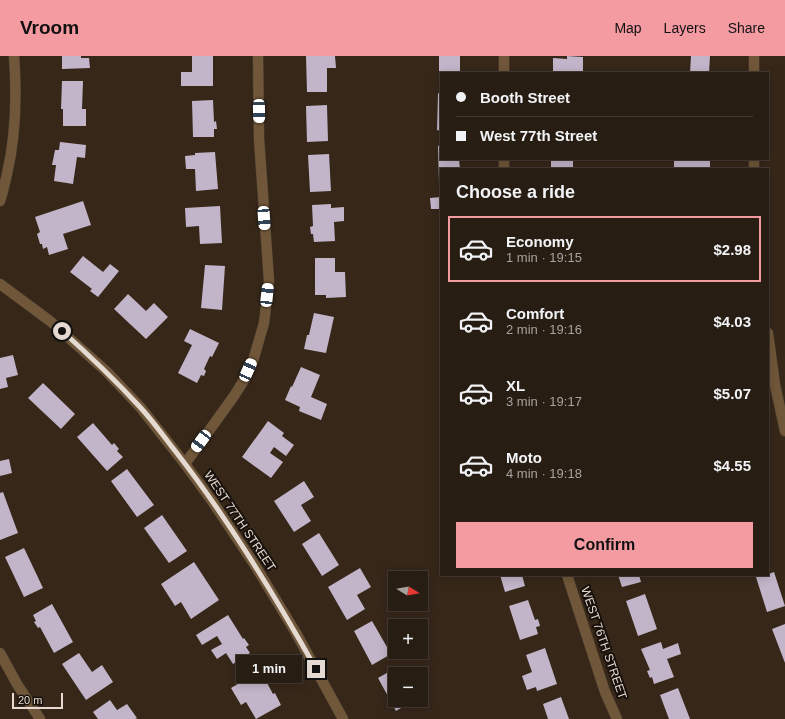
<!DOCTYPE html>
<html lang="en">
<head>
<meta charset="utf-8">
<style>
  :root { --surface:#281d13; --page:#342a21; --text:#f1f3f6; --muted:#a5a2a0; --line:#443b33; --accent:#f49aa1 }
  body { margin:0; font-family:Arial,sans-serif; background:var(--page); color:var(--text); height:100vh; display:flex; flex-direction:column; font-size:15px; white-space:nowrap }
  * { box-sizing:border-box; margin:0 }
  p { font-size:13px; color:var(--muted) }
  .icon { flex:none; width:22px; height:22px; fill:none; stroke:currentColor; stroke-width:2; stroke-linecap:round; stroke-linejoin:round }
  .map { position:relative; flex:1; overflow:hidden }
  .drawer { position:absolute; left:440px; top:112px; width:329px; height:408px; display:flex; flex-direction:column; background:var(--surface); border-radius:0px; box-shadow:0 2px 10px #0003,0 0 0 1px var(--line) }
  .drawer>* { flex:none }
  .hud { position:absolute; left:440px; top:16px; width:329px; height:88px; border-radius:0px; box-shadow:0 2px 10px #0003,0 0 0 1px var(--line); display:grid; align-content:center; height:88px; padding:0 16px; background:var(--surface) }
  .needle { width:26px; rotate:101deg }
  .controls { position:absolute; left:388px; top:515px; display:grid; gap:8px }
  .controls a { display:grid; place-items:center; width:40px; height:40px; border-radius:0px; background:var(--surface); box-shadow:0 2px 10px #0003,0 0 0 1px var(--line); font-size:20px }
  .scale { position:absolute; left:12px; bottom:10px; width:51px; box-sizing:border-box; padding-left:4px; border:2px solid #e4dad1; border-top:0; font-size:11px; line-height:14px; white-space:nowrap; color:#e4dad1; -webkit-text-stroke:3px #18110b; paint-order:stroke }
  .end { position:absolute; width:18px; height:18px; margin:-9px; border:5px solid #e4dad1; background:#111; box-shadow:0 0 0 2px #111 }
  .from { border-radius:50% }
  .bubble { position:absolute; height:28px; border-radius:0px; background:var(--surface); box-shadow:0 2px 10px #0003,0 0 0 1px var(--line); font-size:13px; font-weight:800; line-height:28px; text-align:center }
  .car { position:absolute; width:12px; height:24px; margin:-12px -6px; border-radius:5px; box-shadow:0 0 3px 1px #0007; background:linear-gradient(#fff 24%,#345 0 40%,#fff 0 76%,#345 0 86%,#fff 0) }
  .hud b { display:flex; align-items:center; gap:14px; height:38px; font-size:15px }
  .hud b+b { border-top:1px solid var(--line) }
  .hud i { width:10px; height:10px; background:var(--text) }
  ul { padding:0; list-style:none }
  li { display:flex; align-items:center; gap:12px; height:66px; margin:0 8px 6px; padding:0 8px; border:2px solid transparent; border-radius:0px }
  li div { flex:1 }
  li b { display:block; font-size:15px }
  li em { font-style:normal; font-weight:800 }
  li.current { border-color:var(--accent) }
  li>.icon { width:36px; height:36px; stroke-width:1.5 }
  h2 { padding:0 16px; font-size:18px; line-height:48px }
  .primary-button { display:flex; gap:8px; margin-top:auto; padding:8px 16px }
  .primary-button a { flex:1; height:46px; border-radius:0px; background:var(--accent); color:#111; font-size:16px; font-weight:800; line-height:46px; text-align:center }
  header { display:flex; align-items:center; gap:24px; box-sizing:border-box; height:56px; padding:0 20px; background:var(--accent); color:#111 }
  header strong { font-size:19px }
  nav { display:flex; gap:22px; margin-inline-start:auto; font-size:14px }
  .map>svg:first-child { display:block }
  .building { fill:#c2b5c9 }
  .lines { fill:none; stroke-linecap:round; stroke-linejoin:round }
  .minor-casing { stroke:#524436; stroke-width:11 }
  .minor { stroke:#715739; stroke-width:10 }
  .route { stroke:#e4dad1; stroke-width:5 }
  .labels { text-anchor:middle; stroke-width:4; stroke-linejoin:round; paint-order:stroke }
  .street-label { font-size:12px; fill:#e4dad1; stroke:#18110b }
</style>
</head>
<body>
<header>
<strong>Vroom</strong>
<nav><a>Map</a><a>Layers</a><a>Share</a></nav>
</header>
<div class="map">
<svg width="785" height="663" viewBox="0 0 785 663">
  <rect width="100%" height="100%" fill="#362719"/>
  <path class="building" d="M62 0H81V2H89L90 12 62 13Z
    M192 0H213V30H181V16H192Z
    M306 0H335L336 12H327V36H307Z
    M439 0H460V17H441V23H439Z
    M567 0 583 1V17H553V2L567 3Z
    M691 0H710L709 17H690Z
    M62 25H83L82 53H86V70H63V53H61Z
    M438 37 441 38V75L437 74Z
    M213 44 214 66 216 65 217 73H214V81H193L192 45Z
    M327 49 328 85 307 86 306 50Z
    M60 86 86 89 85 102 77 101 73 128 54 125 56 109H52L55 94H59Z
    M441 89V103H459L460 113H441V127H439L438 90Z
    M215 96 218 133 196 135 195 113H186L185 100 195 99V97Z
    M329 98 331 135 310 136 308 99Z
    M551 103H573V113H551Z
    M674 103H710V113H674Z
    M441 141V163H440L439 153H431L430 142Z
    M83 145 91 169 63 178 68 193 49 199 47 191 43 193 42 188H40L37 178 40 176 35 161Z
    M331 148V152L344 151V165L334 166 335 185 314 186 313 178H311L310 171 313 170 312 149Z
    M220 150 222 187 200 188 199 170 186 171 185 152Z
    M83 200 103 216 110 208 119 215 98 241 90 235 92 233 70 216Z
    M315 202H335V216H345L346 241 326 242V239H315Z
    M205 209 225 210 222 254 201 252Z
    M128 238 146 255 154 247 168 261 146 283 114 253Z
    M314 257 334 261 326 297 304 293 307 279H309Z
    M190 273 219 287 212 301 210 300 204 313 206 315 204 320 201 319 197 327 178 317 192 289 184 285Z
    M13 299 18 319 6 322 8 331 0 333V302Z
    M301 311 320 319 311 341 327 348 321 364 299 355 300 351 285 344 291 330 292 331Z
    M43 327 75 358 61 373 28 342Z
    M268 365 284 377 282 380 294 389 286 400 274 391 270 397 283 406 271 422 242 401Z
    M93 367 112 389 114 387 119 393 117 395 123 401 107 415 77 381Z
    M9 403 12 417 0 420V405Z
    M127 413 154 449 137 461 111 425Z
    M304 425 314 441 301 449 311 465 294 476 274 445Z
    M3 436 18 477 0 484V437Z
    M162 459 187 495 169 507 144 472Z
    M319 477 339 509 322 520 302 488Z
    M24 492 43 532 24 541 5 501Z
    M194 506 219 544 191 563 181 546 175 550 161 528Z
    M360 512 371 531 357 539 365 553 347 564 328 531Z
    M774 516 785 550 767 556 756 521 763 519H768V518Z
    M500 519H522L525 530 505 536Z
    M618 519H639L641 526 622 531Z
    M645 538 657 573 638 580 626 545Z
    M528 544 535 564 538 563 540 570 536 571 538 578 520 584 509 550Z
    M52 548 73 586 54 597 40 571 38 572 34 566 36 565 33 559Z
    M228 559 243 583 244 582 249 589 246 591 250 597 233 608 226 597 217 603 211 594 222 588 217 580 202 589 196 579Z
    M372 565 391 598 372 609 354 575Z
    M785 568V607L772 573Z
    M661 586 663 593 678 587 681 598 667 603 674 621 654 628 652 621 650 622 647 615 650 614 641 593Z
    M545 592 557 628 537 635 536 631 527 634 522 620 532 616 526 599Z
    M79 597 92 616 102 609 113 626 86 644 62 608Z
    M261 609 269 623 266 625 273 638 275 637 281 649 256 663 246 646 241 649 231 632 243 625 241 621Z
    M407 610 411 618H395V644H415L396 655 378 622 394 613 396 616Z
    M678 632 690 663H669L660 639Z
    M561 641 569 663H548L543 648Z
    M110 644 117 654 127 648 137 662 135 663H98L93 656Z"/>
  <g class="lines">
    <defs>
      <path id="minor" d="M504 17V0
        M754 17V0
        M504 103V113
        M754 103V113
        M0 145C3 136 5 127 7 118 16 79 17 40 14 0
        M0 228 50 265 107 316 141 352 185 408 212 445 256 511 296 577 343 663
        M768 277 775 329 785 375
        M185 408 234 340 244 324 253 305 264 267 269 225 259 83 258 0
        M567 519 605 636 617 663
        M0 597 17 628 40 663"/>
    </defs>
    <use href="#minor" class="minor-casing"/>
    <use href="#minor" class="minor"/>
  </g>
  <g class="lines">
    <path class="route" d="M62 275C89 299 115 324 140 351 153 365 164 381 176 396 229 464 274 538 316 613"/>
  </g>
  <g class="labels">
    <g class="street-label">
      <text transform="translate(240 465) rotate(56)" y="4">WEST 77TH STREET</text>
      <text transform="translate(604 587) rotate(71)" y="4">WEST 76TH STREET</text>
    </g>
  </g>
</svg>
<div class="controls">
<a><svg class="needle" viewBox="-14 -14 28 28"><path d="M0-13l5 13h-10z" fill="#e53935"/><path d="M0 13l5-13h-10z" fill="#a5a2a0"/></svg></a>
<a>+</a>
<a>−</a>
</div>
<div class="scale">20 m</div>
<i class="end from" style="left:62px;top:275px"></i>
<i class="end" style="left:316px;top:613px"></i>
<div class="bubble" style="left:236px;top:599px;width:66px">1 min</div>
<i class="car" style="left:259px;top:55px;rotate:179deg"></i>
<i class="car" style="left:264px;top:162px;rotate:176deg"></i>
<i class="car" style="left:267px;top:239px;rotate:6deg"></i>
<i class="car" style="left:248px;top:314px;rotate:24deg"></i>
<i class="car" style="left:201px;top:385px;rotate:217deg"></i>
<div class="hud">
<b><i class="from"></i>Booth Street</b>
<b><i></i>West 77th Street</b>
</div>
<section class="drawer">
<h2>Choose a ride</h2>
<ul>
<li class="current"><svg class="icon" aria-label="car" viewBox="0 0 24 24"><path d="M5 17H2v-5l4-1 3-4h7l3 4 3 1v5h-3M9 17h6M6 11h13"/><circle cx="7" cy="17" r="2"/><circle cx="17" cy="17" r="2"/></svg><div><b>Economy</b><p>1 min · 19:15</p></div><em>$2.98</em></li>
<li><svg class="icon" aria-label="car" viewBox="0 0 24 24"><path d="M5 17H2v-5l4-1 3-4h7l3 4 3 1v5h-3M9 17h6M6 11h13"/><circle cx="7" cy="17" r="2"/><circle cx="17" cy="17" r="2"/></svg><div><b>Comfort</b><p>2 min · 19:16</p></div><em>$4.03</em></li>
<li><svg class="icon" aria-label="car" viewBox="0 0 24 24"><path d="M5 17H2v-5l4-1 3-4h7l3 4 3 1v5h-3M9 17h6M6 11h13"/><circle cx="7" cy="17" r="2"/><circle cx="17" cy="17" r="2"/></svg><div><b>XL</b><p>3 min · 19:17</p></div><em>$5.07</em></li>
<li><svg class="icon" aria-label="car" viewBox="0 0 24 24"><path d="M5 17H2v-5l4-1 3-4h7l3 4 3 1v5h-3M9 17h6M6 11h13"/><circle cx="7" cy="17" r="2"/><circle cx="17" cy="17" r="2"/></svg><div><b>Moto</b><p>4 min · 19:18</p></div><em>$4.55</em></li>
</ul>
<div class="primary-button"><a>Confirm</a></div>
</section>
</div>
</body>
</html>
